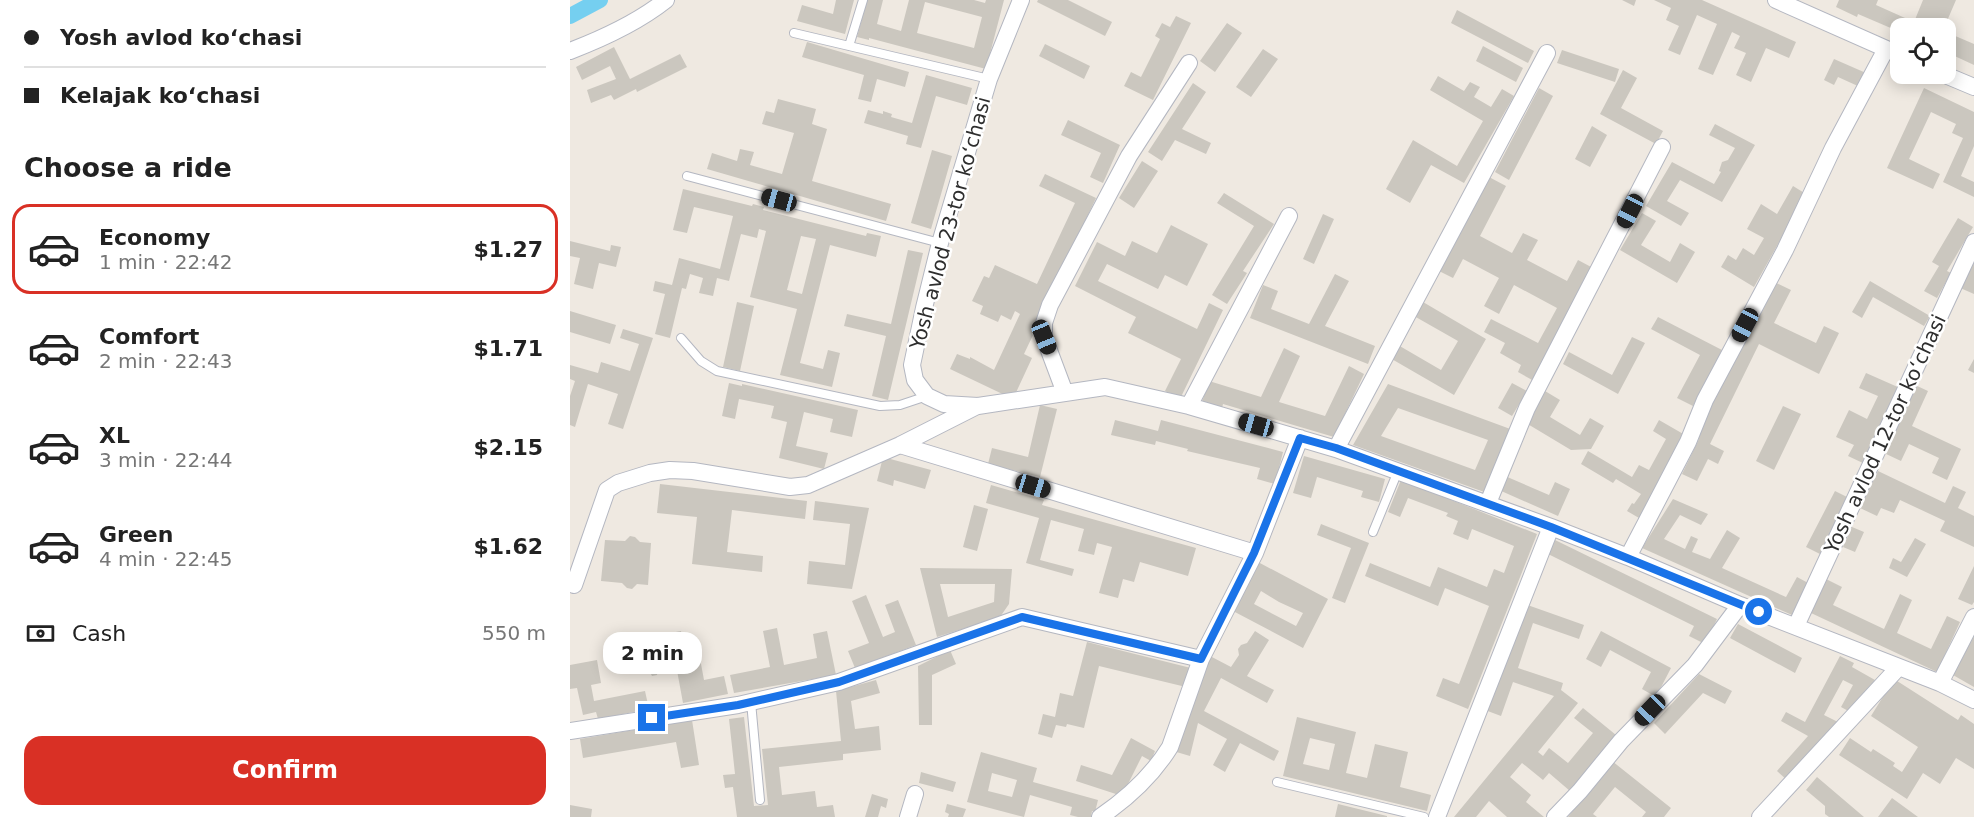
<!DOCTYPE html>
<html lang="en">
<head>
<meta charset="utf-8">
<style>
  :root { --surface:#fff; --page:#f2f2f2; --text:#222; --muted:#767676; --line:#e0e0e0; --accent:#d93025 }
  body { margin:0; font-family:"DejaVu Sans",sans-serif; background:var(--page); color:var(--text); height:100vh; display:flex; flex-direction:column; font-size:22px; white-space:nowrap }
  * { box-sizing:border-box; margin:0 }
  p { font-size:20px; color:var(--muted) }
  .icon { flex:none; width:33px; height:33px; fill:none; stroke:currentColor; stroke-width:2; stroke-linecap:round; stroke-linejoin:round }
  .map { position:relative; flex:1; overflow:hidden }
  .drawer { display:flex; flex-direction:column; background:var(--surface); width:570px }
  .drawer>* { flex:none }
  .top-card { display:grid; align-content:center; height:132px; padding:0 24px; background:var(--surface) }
  .controls { position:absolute; left:1320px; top:18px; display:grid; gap:12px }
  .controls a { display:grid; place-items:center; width:66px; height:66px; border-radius:12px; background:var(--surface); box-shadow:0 3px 15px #0003; font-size:30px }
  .end { position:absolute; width:27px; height:27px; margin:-14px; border:8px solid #1a73e8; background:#fff; box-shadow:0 0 0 3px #fff }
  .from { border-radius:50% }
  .bubble { position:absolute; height:42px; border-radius:18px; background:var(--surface); box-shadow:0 3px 15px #0003; font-size:20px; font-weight:800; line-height:42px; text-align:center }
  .car { position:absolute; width:18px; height:36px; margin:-18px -9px; border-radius:8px; box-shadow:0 0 4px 2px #0007; background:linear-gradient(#222 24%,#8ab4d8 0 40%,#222 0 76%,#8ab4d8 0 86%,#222 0) }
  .top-card b { display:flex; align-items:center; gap:21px; height:57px; font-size:22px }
  .top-card b+b { border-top:2px solid var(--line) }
  .top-card i { width:15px; height:15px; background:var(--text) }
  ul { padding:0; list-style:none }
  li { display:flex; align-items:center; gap:18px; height:90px; margin:0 12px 9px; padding:0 12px; border:3px solid transparent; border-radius:18px }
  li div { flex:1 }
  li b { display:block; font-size:22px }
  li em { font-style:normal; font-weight:800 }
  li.selected { border-color:var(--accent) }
  li>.icon { width:54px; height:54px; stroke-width:1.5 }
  h2 { padding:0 24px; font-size:27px; line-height:72px }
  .pay { display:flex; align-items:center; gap:15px; height:66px; padding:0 24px; font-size:22px }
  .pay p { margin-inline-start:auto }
  .button { display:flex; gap:12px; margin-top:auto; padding:12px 24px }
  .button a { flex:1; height:69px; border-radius:18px; background:var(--accent); color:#fff; font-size:24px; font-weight:800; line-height:69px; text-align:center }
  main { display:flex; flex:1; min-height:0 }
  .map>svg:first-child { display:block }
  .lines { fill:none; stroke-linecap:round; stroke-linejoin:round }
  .canal { stroke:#75cff0; stroke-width:16 }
  .building { fill:#cbc7bf; fill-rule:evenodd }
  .lane-casing { stroke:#b4b7c1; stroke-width:10 }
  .street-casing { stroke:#b4b7c1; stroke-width:18 }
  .lane { stroke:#fff; stroke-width:8 }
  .street { stroke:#fff; stroke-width:16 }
  .route { stroke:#1a73e8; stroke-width:8 }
  .labels { text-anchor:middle; stroke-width:5; stroke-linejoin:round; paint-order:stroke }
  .street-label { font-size:20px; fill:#2e2e2e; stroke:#fff }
</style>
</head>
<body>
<main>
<section class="drawer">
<div class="top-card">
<b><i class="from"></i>Yosh avlod koʻchasi</b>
<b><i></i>Kelajak koʻchasi</b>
</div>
<h2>Choose a ride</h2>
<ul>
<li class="selected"><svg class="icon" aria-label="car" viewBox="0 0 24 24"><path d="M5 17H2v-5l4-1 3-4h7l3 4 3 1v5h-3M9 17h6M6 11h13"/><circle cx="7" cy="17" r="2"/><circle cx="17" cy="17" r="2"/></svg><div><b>Economy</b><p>1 min · 22:42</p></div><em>$1.27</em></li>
<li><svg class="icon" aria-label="car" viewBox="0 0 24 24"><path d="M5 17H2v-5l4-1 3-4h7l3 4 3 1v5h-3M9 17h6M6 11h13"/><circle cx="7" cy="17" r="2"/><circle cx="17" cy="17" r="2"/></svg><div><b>Comfort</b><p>2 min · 22:43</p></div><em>$1.71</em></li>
<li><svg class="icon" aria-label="car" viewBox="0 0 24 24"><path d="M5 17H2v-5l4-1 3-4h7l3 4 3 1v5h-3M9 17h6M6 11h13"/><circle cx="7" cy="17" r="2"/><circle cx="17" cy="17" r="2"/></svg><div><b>XL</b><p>3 min · 22:44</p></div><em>$2.15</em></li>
<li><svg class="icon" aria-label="car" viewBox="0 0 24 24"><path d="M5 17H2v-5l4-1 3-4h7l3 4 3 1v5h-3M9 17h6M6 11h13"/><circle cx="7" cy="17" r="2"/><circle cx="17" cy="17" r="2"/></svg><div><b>Green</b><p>4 min · 22:45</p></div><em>$1.62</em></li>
</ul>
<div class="pay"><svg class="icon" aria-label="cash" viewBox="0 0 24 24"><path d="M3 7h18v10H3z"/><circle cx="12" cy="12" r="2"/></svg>Cash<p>550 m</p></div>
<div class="button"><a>Confirm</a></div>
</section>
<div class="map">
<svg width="1404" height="817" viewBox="0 0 1404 817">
  <rect width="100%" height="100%" fill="#efe9e1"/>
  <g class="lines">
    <path class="canal" d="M0 16 30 0"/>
  </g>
  <path class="building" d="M266 0H284L275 34 227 21 232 5 263 14Z
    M297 0H313L307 24 331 31 339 0H404L415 3 416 0H434L416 69 299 38V40L287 37ZM355 2 412 17 404 48 347 33Z
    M468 0H498L542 22 535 36 467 2Z
    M1052 0H1066L1064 6Z
    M1084 0H1132L1226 42 1219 58 1196 48 1181 82 1166 75 1176 53 1164 48 1170 36 1162 32 1143 75 1128 69 1147 24 1127 15 1110 55 1098 50 1109 26 1096 20 1101 8Z
    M1269 0H1308L1306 5 1344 22 1353 0H1386L1374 28H1330V32L1288 14 1287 17 1266 7Z
    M887 10 964 51 958 63 881 23Z
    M606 16 621 23 583 100 554 86 561 72 571 77 590 39 585 36 592 23 600 27Z
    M657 23 672 33 645 72 630 61Z
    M1376 32 1404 44V65L1376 52Z
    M237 42 339 72 335 87 307 79 301 102 288 99 294 75 232 57Z
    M475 44 520 66 514 79 469 56Z
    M913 46 953 68 946 82 906 61Z
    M44 47 60 79 110 54 117 67 67 92 66 89 44 100 41 95 21 103 17 90 46 79 40 66 12 80 6 67Z
    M693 49 708 59 681 97 666 87Z
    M992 50 1049 69 1045 82 987 63Z
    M1264 59 1296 73 1290 87 1268 77 1264 85 1254 80Z
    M1053 70 1067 78 1051 108 1093 131 1086 144 1030 114Z
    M356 75 402 88 397 105 366 96 351 148 336 144 338 136 294 123 298 110 313 114V111L322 114 321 117 342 123Z
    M868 76 894 91 900 82 910 87 904 97 921 107 932 89 944 96 894 183 861 165 840 203 816 189 843 140 887 166 913 121 860 90Z
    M623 83 636 92 612 129 641 143 636 154 605 140 592 161 578 152Z
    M969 88 983 96 939 180 925 172Z
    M1354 88 1404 112V146L1391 176 1404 182V197L1373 182 1393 138 1382 133 1386 124 1361 112 1339 159 1370 174 1363 189 1317 168Z
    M208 99 246 109 242 124 257 129 242 181 321 204 316 221 137 169 142 153 167 161 170 149 184 152 180 165 212 174 224 133 192 124 196 111 204 113Z
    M498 120 550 145 533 183 520 177 531 153 491 135Z
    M1145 124 1185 145 1152 202 1110 180 1097 201 1119 213 1111 226 1076 206 1102 162 1144 184 1151 172 1149 171 1152 162 1158 160 1165 148 1139 135Z
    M1022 126 1037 135 1020 167 1005 159Z
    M362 150 382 156 361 229 341 223Z
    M572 161 588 171 564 208 549 198Z
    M475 174 526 198 462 334 463 335 454 354 462 358 443 399 380 369 387 354 400 359V357L424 370 450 314 445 311 441 320 431 315 428 322 410 314 413 306 402 301 414 276 419 278 425 265 467 284 505 203 469 186Z
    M919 177 936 186 910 236 942 253 953 233 968 240 957 260 997 281 1008 260 1023 268 964 381 948 372 951 365 930 353 935 343 914 332 921 319 968 343 987 308 944 285 929 314 914 306 929 278 893 259 883 278 869 271Z
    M1223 186 1236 194 1184 287 1151 267 1158 255 1166 260 1173 248 1184 255 1194 238 1177 229 1191 204 1207 214Z
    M113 189 182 206 183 204 194 207 193 210 296 236 297 233 311 236 306 257 260 245 230 363 253 369 258 350 270 353 262 387 210 375 227 309 180 297 196 231 189 229 187 238 171 234 159 281 147 278 143 296 129 293 133 278 120 274 116 289 112 288 100 338 85 334 95 294 83 291 85 281 102 285 109 258 150 269 163 216 124 207 117 233 103 230ZM231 236 246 239 232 294 217 290Z
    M654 193 704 224 673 271 677 273 657 304 642 295 684 226 647 203Z
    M1072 213 1086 221 1071 245 1100 262 1110 243 1125 252 1107 283 1050 250Z
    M753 214 764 219 744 264 733 259Z
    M1388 218 1403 227 1377 271 1381 273 1367 298 1354 291 1369 266 1362 262Z
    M601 225 638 244 617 286 595 275 588 289 537 264 528 281 627 329 639 303 653 310 610 399 595 391 611 359 558 333 566 317 505 286 527 242 555 256 562 241 587 253Z
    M0 241 40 251 41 245 51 247 46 267 29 263 23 289 4 284 10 258 0 256Z
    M338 250 353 253 318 400 302 396 316 336 274 326 277 314 321 324Z
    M1404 259V294L1388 287Z
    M765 274 779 281 755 326 805 346 798 364 680 318 693 285 708 291 701 309 739 324Z
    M1202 281 1221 290 1204 323 1246 343 1254 326 1269 333 1249 374 1189 344 1140 444 1154 451 1148 464 1138 459 1127 481 1112 474 1129 439 1126 437Z
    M1300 281 1360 316 1354 326 1303 297 1292 318 1282 312Z
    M167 302 184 306 170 371 153 367Z
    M853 302 916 339 884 395 820 358 828 345 871 370 888 341 844 316Z
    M0 311 46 325 40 344 0 332Z
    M1088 317 1152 350 1123 406 1107 398 1130 355 1081 329Z
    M53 329 83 338 53 429 38 424 48 394 18 384 5 427 0 425V396L5 381 0 379V365L28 373 31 362 60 371 69 344 50 338Z
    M1062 337 1075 343 1048 394 993 364 999 352 1042 375Z
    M714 348 730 356 709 402 755 416 779 366 794 374 764 437 653 404 652 408 632 402 639 381 691 397Z
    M1404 359V373L1398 370Z
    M1296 373 1330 388 1295 464 1278 456 1284 445 1266 437 1279 410 1297 419 1308 396 1289 388Z
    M159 383 172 386V384L288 410 282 437 260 432 263 419 234 412 226 446 258 453 254 469 209 458 217 422 201 418 204 406 169 399 165 419 152 416Z
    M942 383 957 391 942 416 928 408Z
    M818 384 943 430 917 493 783 445ZM828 408 918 440 905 470 811 436Z
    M1345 385 1358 391 1342 426 1391 449 1377 480 1362 473 1369 458 1339 444 1331 461 1314 453Z
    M975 391 990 400 980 417 1010 435 1020 418 1034 426 1021 449 1001 450 956 423Z
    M470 405 487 409 470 477 418 464 422 448 458 457Z
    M1213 406 1231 414 1204 470 1186 461Z
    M545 420 588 431 591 420 713 452 705 484 687 479 690 468 617 451 618 449 586 441 585 445 541 435Z
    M1089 420 1115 435 1069 518 1057 511 1062 503 1064 504 1071 494 1046 479 1043 483 1011 464 1018 451 1062 477 1069 465 1079 470 1096 439 1083 431Z
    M734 456 815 479 809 502 791 497 793 491 747 477 741 498 723 493Z
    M313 457 361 470 355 489 324 480 323 486 307 481Z
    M1308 471 1375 503 1383 486 1396 492 1388 508 1404 516V547L1370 531 1375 521 1330 500 1324 513 1311 508 1307 516 1290 508Z
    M935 476 979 495 985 482 1000 489 988 516 929 490Z
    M831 480 967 534 898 709 866 696 873 678 889 684 919 606 875 588 868 606 795 576 800 563 860 587 868 567 917 587 924 569 934 573 944 546 902 529 898 540 883 534 888 521 876 516 878 513 838 498 830 517 818 512Z
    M90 484 237 501 235 519 162 510 157 552 193 556 192 572 122 564 127 517 87 513Z
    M421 485 474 500 472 505 626 548 618 576 570 562 564 582 553 579 548 598 529 593 542 547 527 543 524 555 508 551 514 529 481 520 470 560 504 569 502 576 456 563 469 518 416 503Z
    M1265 491 1281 499 1252 555 1236 547Z
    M1103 499 1138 514 1131 525 1110 515 1094 539 1115 549 1121 536 1128 539 1122 552 1140 559 1157 530 1170 538 1152 568 1216 597 1227 577 1240 584 1222 615 1072 548Z
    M245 501 299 508 282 589 237 584 239 561 275 565 280 524 243 520Z
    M404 505 418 509 407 551 393 547Z
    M751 524 799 543 775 603 762 598 781 548 747 535Z
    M1282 527 1294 532 1285 552 1273 547Z
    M60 536 65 537 70 542 81 543 78 585 67 584 62 589 57 588 52 583 31 581 35 540 55 541Z
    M1345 538 1356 544 1337 577 1319 568 1323 558 1331 562Z
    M985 540 1147 619 1135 644 1119 636 1124 626 978 554Z
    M688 562 758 599 733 648 663 611ZM691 591 709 602 733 613 726 626 684 604Z
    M1404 566V602L1402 605 1388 599Z
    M350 568 442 569 439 604 430 617 367 637ZM370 584H425L424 602 378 617Z
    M1256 579 1272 587 1263 605 1314 629 1330 594 1342 600 1327 633 1361 649 1377 616 1390 622 1367 672 1241 613Z
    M296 595 313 637 325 632 315 605 328 600 346 645 285 668 278 651 299 643 282 601Z
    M952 603 1014 625 1009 639 963 623 948 668 993 683 991 690 1008 703 968 752 973 756 979 748 998 763 1023 733 1004 718 1013 708 1046 735 1000 791 979 773 973 780 952 763 940 777 961 795 956 802 974 817H937L919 801 906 817H884L984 696 943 682 931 716 915 710Z
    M1168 624 1232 658 1225 673 1160 638Z
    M207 628 214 665 247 658 243 634 257 631 266 675 164 693 160 675 200 667 193 631Z
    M111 631 116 655 129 653 134 680 154 676 158 694 113 703 106 665 104 666 103 671 98 672 95 667 88 669 87 675 82 676 79 670 76 671 69 639Z
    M685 631 699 640 677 676 704 690 697 703 651 678 634 711 709 751 704 761 670 743 655 772 643 765 657 739 628 723 620 756 603 751 640 656 661 667 669 655 668 649 671 645 677 643Z
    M1031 631 1101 668 1086 697 1072 689 1081 672 1040 650 1031 667 1016 659Z
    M1404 636V687L1383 675Z
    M517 642 621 668 616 687 529 666 514 728 497 724 496 727 486 725 482 738 468 734 473 714 485 717 490 693 503 696Z
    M380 650 386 664 362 675V725H349L348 666Z
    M1270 656 1284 663 1282 667 1305 680 1282 713 1271 707 1283 685 1273 680 1254 715 1268 722 1217 780 1207 771 1238 736 1211 721 1216 712 1235 722Z
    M27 660 31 683 21 685 24 701 75 691 79 709 28 719 26 712 13 715 7 688 0 689V665Z
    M1129 674 1162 691 1155 704 1133 693 1095 734 1084 723Z
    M1324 679 1388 720 1391 715 1404 724V769L1386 758 1370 784 1353 773 1337 799 1269 755 1280 738 1301 752 1303 749 1325 763 1323 766 1332 772 1348 747 1301 716Z
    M306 680 310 693 281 701 285 729 309 726 311 750 273 754V760L209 767 212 795 245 791 247 807 263 805 265 817H167L163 787 155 788 153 775 165 774 159 719 174 717 184 806 198 805 192 749 271 741 266 691Z
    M727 717 786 732 776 773 797 778 805 744 838 752 830 787 861 795 857 811 713 776ZM740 738 765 744 759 770 733 764Z
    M122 720 129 765 111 768 106 742 13 758 10 739Z
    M561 738 585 751 581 761 572 756 552 796 506 781 511 765 542 775Z
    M411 752 467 768 463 782 528 800 525 812 522 811 521 817H508L500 815 502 807 460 795 454 817 397 802ZM422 773 447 780 442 797 418 791Z
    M1042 761 1101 808 1094 817H1072L1076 812 1045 787 1023 814 1027 817H998Z
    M351 772 386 782 383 792 349 783Z
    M1247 777 1294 817H1259L1255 814V806L1236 790Z
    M302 794 318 799 316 808 311 806 308 817H295Z
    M1322 798 1348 817H1308Z
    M377 804 396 809 393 817H378L379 814 375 812Z
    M768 804 817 816V817H765Z
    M0 805 22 809 21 817H0Z"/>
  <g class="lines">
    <defs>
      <path id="lane" d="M224 33 419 79
        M279 46 293 0
        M117 176 370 243
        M111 338 131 361 147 371 310 406 330 405 357 396
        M803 532 828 471
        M181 702 190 800
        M707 782 854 817"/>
      <path id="street" d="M451 0 419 79 370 243 354 308 342 365 345 380 357 396 374 404 408 406 535 387 619 406 766 449 981 527 1058 557 1170 605 1370 683 1404 700
        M1206 0 1330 55
        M0 51C34 38 67 23 96 0
        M1373 74 1404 87
        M495 393 474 337V323L480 305 559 156 619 63
        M619 406 719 216
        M330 445 685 553
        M766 449 977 53
        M918 503 957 408 1092 147
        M1058 557 1118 442 1135 400 1215 250 1263 148 1316 49
        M4 585 37 490 48 483 80 473 100 470 123 471 220 487 238 485 330 445 407 406
        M1226 626 1404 242
        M1370 683 1404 617
        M0 731 168 705 269 682 452 617 631 659
        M338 817 345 794
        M530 817C558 798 582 776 600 747L631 659 685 553 730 438
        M867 817 981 527
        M985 817 1010 791 1051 741 1125 665 1170 605
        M1190 817 1328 668"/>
    </defs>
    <use href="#lane" class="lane-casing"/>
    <use href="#street" class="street-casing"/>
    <use href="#lane" class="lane"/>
    <use href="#street" class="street"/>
  </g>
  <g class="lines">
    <path class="route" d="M82 718 168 705 269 682 452 617 631 659 684 553 730 438 766 448 981 527 1189 612"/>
  </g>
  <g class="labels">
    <g class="street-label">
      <text transform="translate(380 223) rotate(-75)" y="7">Yosh avlod 23-tor koʻchasi</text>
      <text transform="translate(1315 434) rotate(-65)" y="7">Yosh avlod 12-tor koʻchasi</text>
    </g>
  </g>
</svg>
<div class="controls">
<a><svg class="icon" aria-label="locate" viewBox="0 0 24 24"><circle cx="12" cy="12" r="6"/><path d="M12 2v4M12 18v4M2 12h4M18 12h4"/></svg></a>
</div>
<i class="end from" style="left:1189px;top:612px"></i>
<i class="end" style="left:82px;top:718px"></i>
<div class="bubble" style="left:33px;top:632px;width:99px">2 min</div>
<i class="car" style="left:209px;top:200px;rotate:285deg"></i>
<i class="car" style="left:1060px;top:211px;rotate:207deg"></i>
<i class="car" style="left:1175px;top:325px;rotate:208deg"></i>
<i class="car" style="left:474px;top:337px;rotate:158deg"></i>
<i class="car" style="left:686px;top:425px;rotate:286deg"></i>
<i class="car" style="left:463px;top:486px;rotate:107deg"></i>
<i class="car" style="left:1080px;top:710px;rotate:224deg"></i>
</div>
</main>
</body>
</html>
